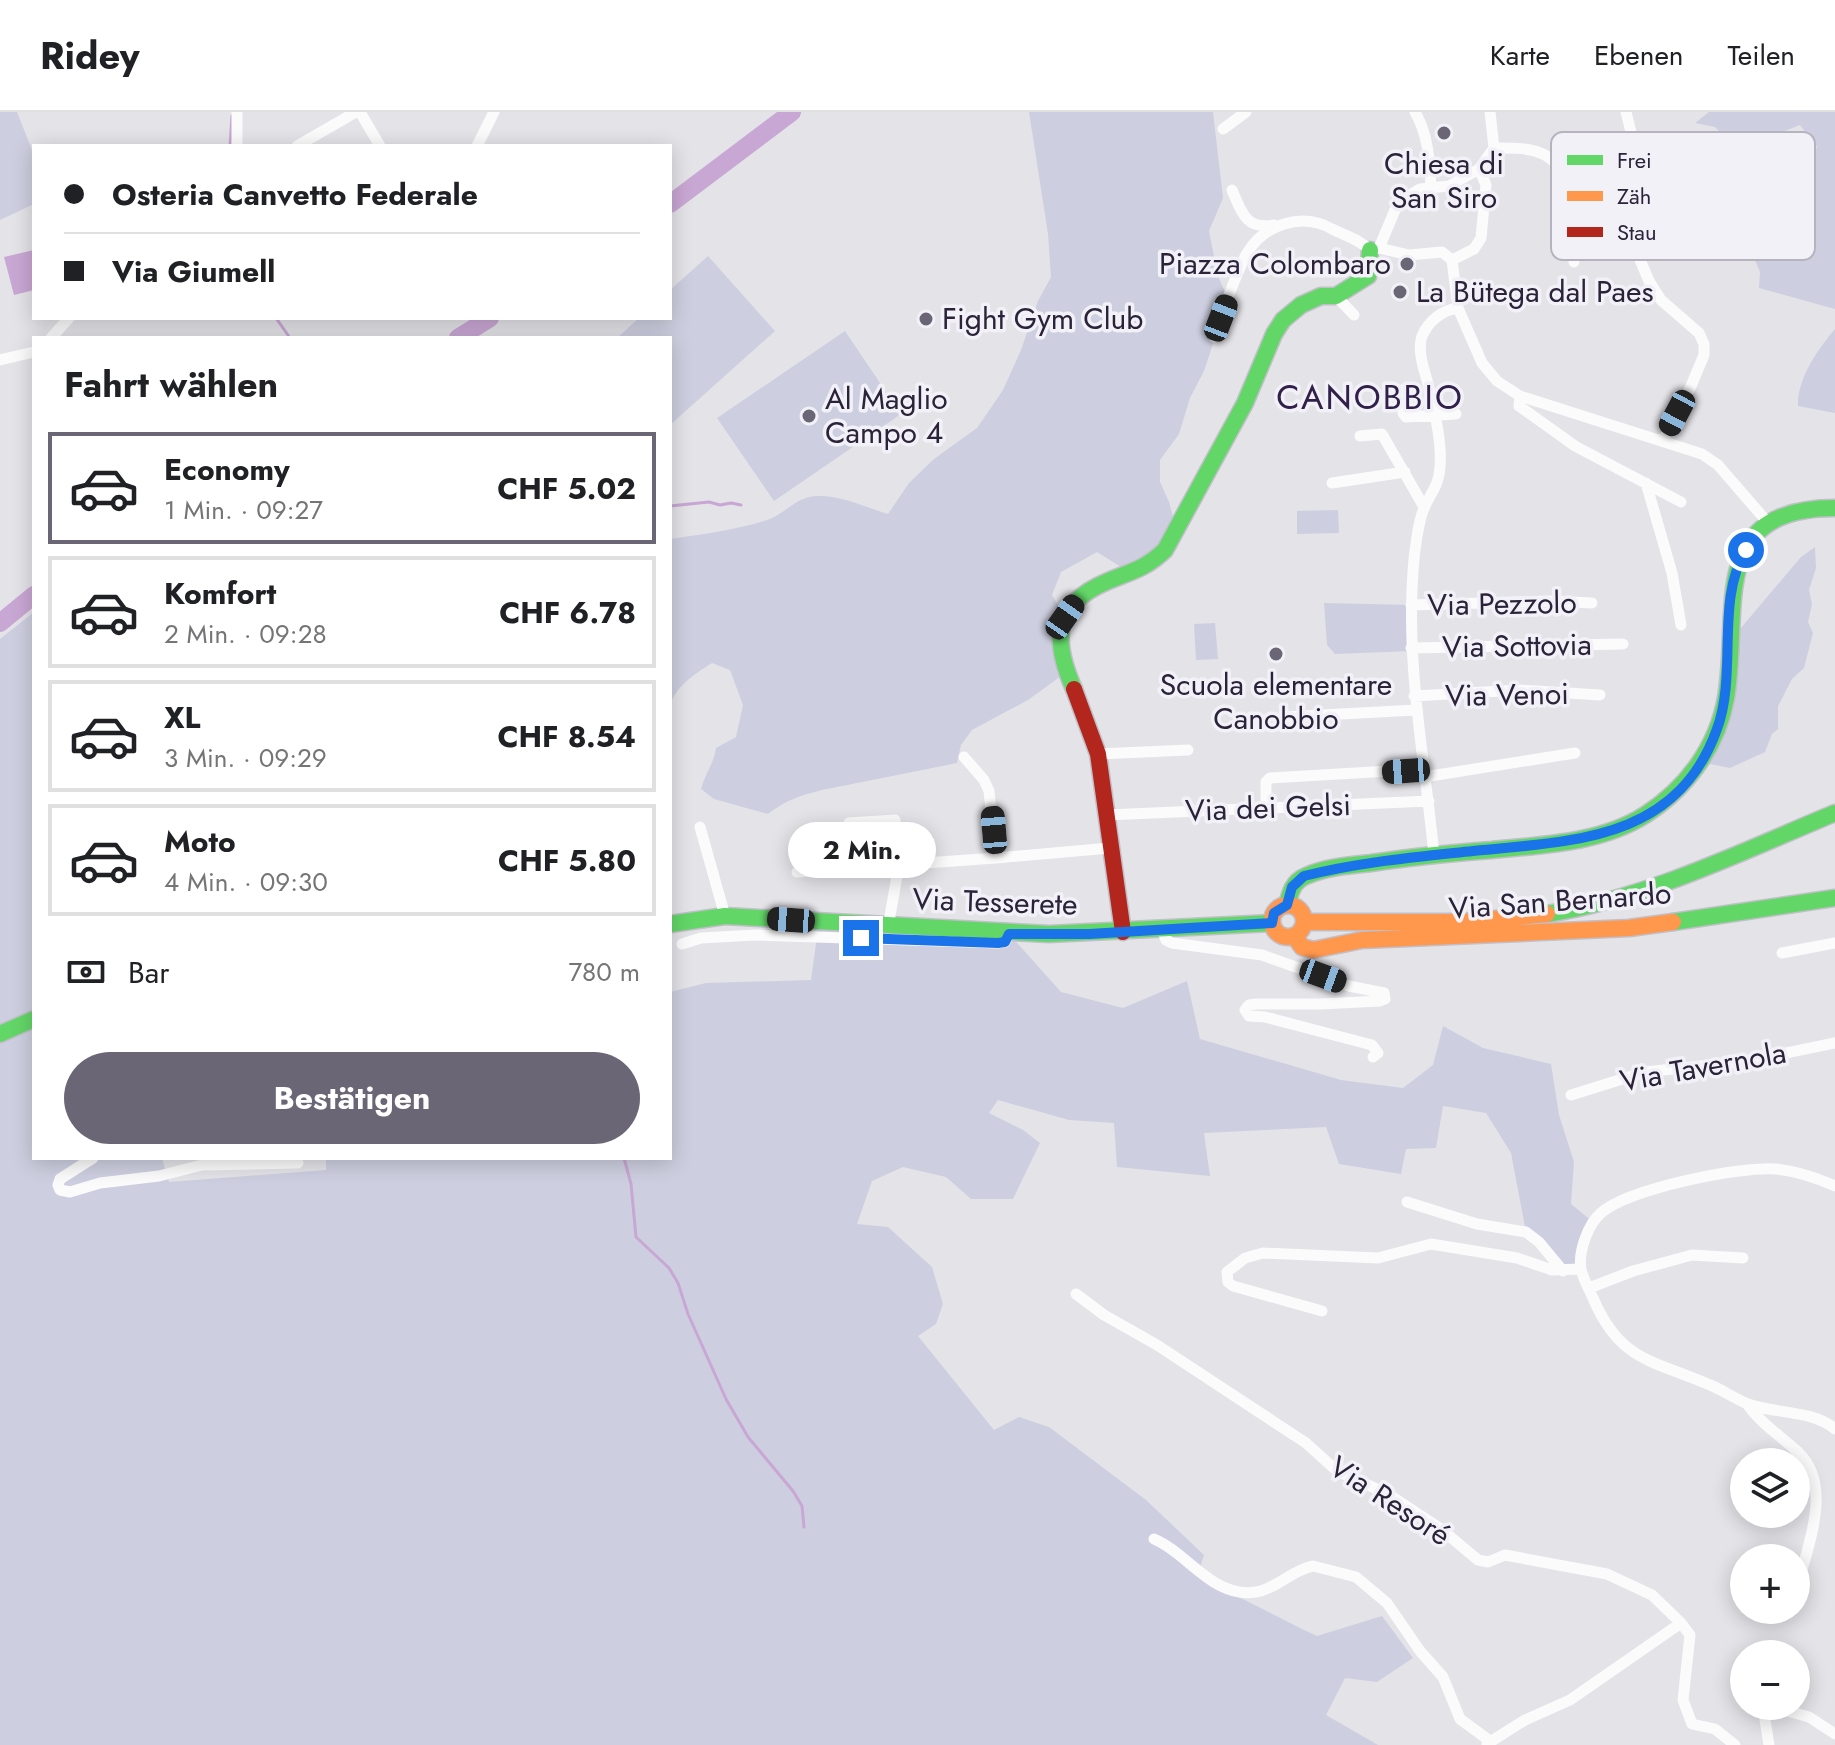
<!DOCTYPE html>
<html lang="de">
<head>
<meta charset="utf-8">
<style>
  :root { --surface:#fff; --page:#f2f2f2; --text:#202124; --muted:#757577; --line:#e0e0e0; --accent:#6b6676 }
  body { margin:0; font-family:Jost,sans-serif; background:var(--page); color:var(--text); height:100vh; display:flex; flex-direction:column; font-size:30px; white-space:nowrap }
  * { box-sizing:border-box; margin:0 }
  p { font-size:26px; color:var(--muted) }
  .icon { flex:none; width:44px; height:44px; fill:none; stroke:currentColor; stroke-width:2; stroke-linecap:round; stroke-linejoin:round }
  .map { position:relative; flex:1; overflow:hidden }
  .details { position:absolute; left:32px; top:224px; width:640px; height:824px; display:flex; flex-direction:column; background:var(--surface); border-radius:0px; box-shadow:0 4px 20px #0003 }
  .details>* { flex:none }
  .hud { position:absolute; left:32px; top:32px; width:640px; height:176px; border-radius:0px; box-shadow:0 4px 20px #0003; display:grid; align-content:center; height:176px; padding:0 32px; background:var(--surface) }
  .controls { position:absolute; left:1730px; top:1336px; display:grid; gap:16px }
  .controls a { display:grid; place-items:center; width:80px; height:80px; border-radius:50%; background:var(--surface); box-shadow:0 4px 20px #0003; font-size:40px }
  .end { position:absolute; width:36px; height:36px; margin:-18px; border:10px solid #1a73e8; background:#fff; box-shadow:0 0 0 4px #fff }
  .from { border-radius:50% }
  .bubble { position:absolute; height:56px; border-radius:28px; background:var(--surface); box-shadow:0 4px 20px #0003; font-size:26px; font-weight:700; line-height:56px; text-align:center }
  .car { position:absolute; width:24px; height:48px; margin:-24px -12px; border-radius:10px; box-shadow:0 0 6px 2px #0007; background:linear-gradient(#222 24%,#8ab4d8 0 40%,#222 0 76%,#8ab4d8 0 86%,#222 0) }
  .hud b { display:flex; align-items:center; gap:28px; height:76px; font-size:30px }
  .hud b+b { border-top:2px solid var(--line) }
  .hud i { width:20px; height:20px; background:var(--text) }
  ul { padding:0; list-style:none }
  li { display:flex; align-items:center; gap:24px; height:112px; margin:0 16px 12px; padding:0 16px; border:4px solid var(--line); border-radius:0px }
  li div { flex:1 }
  li b { display:block; font-size:30px }
  li em { font-style:normal; font-weight:700 }
  li.current { border-color:var(--accent) }
  li>.icon { width:72px; height:72px; stroke-width:1.5 }
  h2 { padding:0 32px; font-size:36px; line-height:96px }
  .pay { display:flex; align-items:center; gap:20px; height:88px; padding:0 32px; font-size:30px }
  .pay p { margin-inline-start:auto }
  .button { display:flex; gap:16px; margin-top:auto; padding:16px 32px }
  .button a { flex:1; height:92px; border-radius:48px; background:var(--accent); color:#fff; font-size:32px; font-weight:700; line-height:92px; text-align:center }
  header { display:flex; align-items:center; gap:48px; box-sizing:border-box; height:112px; padding:0 40px; background:var(--surface); border-bottom:2px solid var(--line) }
  header strong { font-size:38px }
  nav { display:flex; gap:44px; margin-inline-start:auto; font-size:28px }
  .map>svg:first-child { display:block }
  .green { fill:#cdcfe0 }
  .water { fill:#c9a7d4 }
  .lines { fill:none; stroke-linecap:round; stroke-linejoin:round }
  .stream { stroke:#c9a7d4; stroke-width:3 }
  .river { stroke:#c9a7d4; stroke-width:18 }
  .fast-casing { stroke:#c1bfc8; stroke-width:19 }
  .slow-casing { stroke:#c1bfc8; stroke-width:19 }
  .jam-casing { stroke:#c1bfc8; stroke-width:19 }
  .street { stroke:#fbfbfc; stroke-width:11 }
  .fast { stroke:#63d668; stroke-width:16 }
  .slow { stroke:#ff974d; stroke-width:16 }
  .jam { stroke:#b3261e; stroke-width:16 }
  .route { stroke:#1a73e8; stroke-width:10 }
  .poi-dot { fill:#6b6676; stroke:#f1f1f7; stroke-width:3 }
  .labels { text-anchor:middle; stroke-width:7; stroke-linejoin:round; paint-order:stroke }
  .poi-label { font-size:30px; fill:#2b2339; stroke:#f1f1f7; text-anchor:start }
  .street-label { font-size:30px; fill:#2b2339; stroke:#f1f1f7 }
  .quarter-label { font-size:34px; letter-spacing:2px; fill:#312049; stroke:#f1f1f7 }
  .key { fill:#f1f1f7; stroke:#b6b3be; stroke-width:2 }
  .key-label { font-size:22px; fill:#2b2339 }
</style>
</head>
<body>
<header>
<strong>Ridey</strong>
<nav><a>Karte</a><a>Ebenen</a><a>Teilen</a></nav>
</header>
<div class="map">
<svg width="1835" height="1633" viewBox="0 0 1835 1633">
  <rect width="100%" height="100%" fill="#e3e3e8"/>
  <path class="green" d="M0 0H17L34 43V92L0 108Z
    M1029 0H1213L1223 86 1209 119 1218 164 1228 187 1204 259 1190 286 1179 322 1160 348V370L1169 390 1175 412 1152 446 1126 458 1097 440 1061 460 1052 483 1065 505 1061 564 1028 588 972 618 961 633 957 651C924 658 891 664 857 671 825 678 796 680 768 702L714 687 701 677C705 662 714 651 716 636L736 625 743 593 730 558 712 551C693 563 679 572 670 592V427C703 422 736 418 767 408 785 402 796 385 816 384 841 383 865 395 888 402L909 371 934 347 977 316 1003 278 1021 238 1038 189 1051 165 1048 122Z
    M1709 0H1835V197L1759 176 1760 160 1755 148 1765 147 1752 122 1747 102 1709 109 1698 32 1709 24 1729 37 1727 62H1732L1756 74 1764 69 1772 74C1782 69 1786 65 1793 58 1805 46 1807 54 1817 35L1800 13 1765 27H1727L1715 15 1695 11Z
    M708 144 775 219 670 313V226H617L639 206H670V178Z
    M1835 217V301L1798 294C1797 267 1818 237 1835 217Z
    M845 219 901 302 774 389 717 306Z
    M1338 398 1339 421 1297 422V399Z
    M1815 435 1816 456 1809 478 1812 492 1808 510 1813 521 1804 556 1792 567 1778 594V617L1772 622 1765 640 1730 656 1700 650 1711 631 1729 530 1801 445Z
    M1324 491 1411 493V539L1335 542 1327 533Z
    M34 500V1046H162L169 1070 326 1058V1046H670V880L706 871 811 868 819 810 1009 822 1061 880 1123 896 1187 869 1200 927 1341 968 1403 976 1433 953 1443 914 1483 936 1551 952 1559 1003 1574 1050 1571 1092 1593 1110 1581 1157 1563 1159 1526 1120 1511 1041 1486 1001 1443 994 1436 1036 1406 1037 1401 1062 1339 1052 1326 1015 1204 1021 1210 1064 1117 1055 1114 1011 1069 1008 998 988 989 1001 1023 1018 1040 1031 1013 1087H971L946 1065 903 1055 872 1069 857 1112 888 1115 932 1155 943 1192 936 1212 918 1224 994 1318 1019 1305 1049 1315 1146 1388 1204 1443 1197 1464 1302 1517 1317 1524 1382 1504 1413 1546 1377 1570 1345 1566 1326 1603 1378 1633H0V527Z
    M1215 511 1218 547 1196 548 1194 512Z"/>
  <path class="water" d="M34 138V178L14 183 4 145Z"/>
  <g class="lines">
    <path class="stream" d="M230 34 232 4
      M276 206 290 226
      M670 394 709 390 720 393 731 391 741 393
      M624 1046 631 1072 636 1125 669 1156 678 1171 688 1202 726 1287 748 1325 793 1379 802 1394 804 1415"/>
    <path class="river" d="M670 92 792 0
      M458 226 490 206
      M0 511 34 483"/>
    <defs>
      <path id="fast" d="M1074 577C1053 530 1052 493 1106 470 1131 459 1144 458 1165 438L1245 291 1274 222 1283 208 1301 193 1321 184H1336L1368 164 1370 138
        M1287 793C1290 781 1293 769 1306 764 1325 755 1351 753 1371 751 1411 745 1452 741 1492 738 1543 733 1601 731 1645 703 1687 676 1717 635 1726 586 1741 500 1705 396 1835 396
        M1547 802C1648 786 1741 740 1835 701
        M1673 810 1835 786
        M670 812 725 804 1049 822 1272 811
        M0 922 34 907"/>
      <path id="slow" d="M1272 809a16 16 0 1 1 32 0a16 16 0 1 1-32 0Z
        M1304 810H1464L1547 802
        M1294 824 1302 835 1313 838 1362 828 1629 816 1673 810"/>
      <path id="jam" d="M1074 577 1098 642 1123 820"/>
    </defs>
    <use href="#fast" class="fast-casing"/>
    <use href="#slow" class="slow-casing"/>
    <use href="#jam" class="jam-casing"/>
    <path class="street" d="M360 0 380 34
      M1415 0C1428 22 1430 50 1431 75
      M1490 0 1494 36
      M1626 0 1641 61 1634 115 1638 143 1649 169 1661 188 1699 221 1704 232V243L1691 274 1663 328
      M1223 17 1246 0
      M237 34V0
      M297 34 356 0
      M477 34 494 0
      M1232 78C1242 101 1246 118 1274 113
      M1379 136 1395 98 1405 86 1420 77 1449 74 1479 57 1494 36C1510 36 1528 35 1543 42 1579 59 1573 118 1574 150
      M1452 148 1458 196 1482 251 1497 269 1520 284 1702 342 1718 353 1769 412
      M1452 148 1474 137 1481 126 1486 73 1479 57
      M1336 184 1354 203
      M1214 225C1223 200 1234 165 1246 143 1263 112 1302 100 1332 117 1346 124 1359 127 1370 138L1379 136 1409 143 1442 140 1452 148
      M51 226 69 206
      M0 248 34 240
      M1402 278 1403 301 1406 305 1456 302
      M1520 284 1519 294 1575 334 1681 390
      M1360 324 1382 322 1424 395
      M1332 371 1405 360
      M1646 371 1672 461 1681 513
      M1411 493 1552 489 1592 491
      M1411 536 1623 532
      M1414 584 1519 578 1600 583
      M1285 605 1416 598
      M1098 642 1188 638
      M1424 665 1575 641
      M1266 695V670L1270 666 1423 657
      M1107 703 1429 689
      M849 711 895 708 899 753 888 815
      M700 715 725 804
      M1434 743C1425 649 1406 555 1413 459 1414 443 1418 408 1425 394 1432 379 1439 373 1440 355 1442 328 1434 298 1428 272 1424 257 1417 239 1422 224 1429 208 1443 198 1458 196
      M996 746 1110 736
      M797 760 996 746 989 679 984 668 964 645
      M1162 817 1166 828 1172 831 1262 843 1349 874 1384 881 1385 887 1380 889 1321 892H1256L1249 893 1245 898 1249 904 1265 905 1372 933 1378 941 1373 945
      M682 832 701 826 755 823 998 831 1005 830 1009 822
      M1782 841 1835 831
      M1571 983 1645 960 1747 949 1835 931
      M93 1046 60 1067 58 1073 60 1078 70 1080 100 1071 159 1064 202 1053 298 1051
      M1835 1074C1817 1066 1796 1059 1776 1057 1740 1054 1627 1077 1601 1101 1588 1112 1578 1140 1581 1157 1583 1167 1589 1177 1593 1186 1620 1250 1653 1248 1710 1273 1723 1278 1735 1287 1748 1292 1775 1302 1813 1298 1835 1317
      M1407 1090 1477 1112 1526 1120 1539 1130 1563 1159
      M1589 1176 1633 1159 1692 1143 1743 1146
      M1076 1182 1104 1203 1157 1233 1306 1331 1337 1359 1388 1382 1441 1417 1478 1448 1488 1450 1505 1443 1607 1462 1652 1483 1681 1511
      M1322 1199 1233 1174 1228 1170 1227 1160 1245 1146 1263 1141 1378 1146 1431 1132 1517 1146 1552 1158 1581 1157
      M1748 1293C1760 1311 1782 1325 1798 1340 1834 1374 1807 1435 1797 1476
      M1154 1427C1188 1441 1213 1487 1256 1480 1276 1477 1292 1458 1313 1454L1356 1465 1387 1491 1420 1539 1443 1565 1460 1607 1490 1629
      M1769 1594 1765 1608 1769 1633
      M1770 1594 1809 1605 1835 1622
      M1487 1632 1525 1608 1570 1588 1681 1511 1690 1523 1683 1588 1692 1612 1715 1617 1735 1633"/>
    <use href="#fast" class="fast"/>
    <use href="#slow" class="slow"/>
    <use href="#jam" class="jam"/>
  </g>
  <g class="lines">
    <path class="route" d="M861 826 998 831 1005 830 1009 822H1089L1272 811 1274 801 1287 793 1292 775 1304 764C1359 750 1417 745 1473 739 1573 729 1677 729 1717 617 1738 560 1715 489 1746 438"/>
  </g>
  <g class="poi-dot">
    <circle cx="1444" cy="21" r="8"/>
    <circle cx="1407" cy="152" r="8"/>
    <circle cx="1400" cy="180" r="8"/>
    <circle cx="926" cy="207" r="8"/>
    <circle cx="809" cy="304" r="8"/>
    <circle cx="1276" cy="542" r="8"/>
  </g>
  <g class="labels">
    <g class="poi-label">
      <text x="1444" y="62" text-anchor="middle">Chiesa di<tspan x="1444" dy="34">San Siro</tspan></text>
      <text x="1391" y="162" text-anchor="end">Piazza Colombaro</text>
      <text x="1416" y="190">La Bütega dal Paes</text>
      <text x="942" y="217">Fight Gym Club</text>
      <text x="825" y="297">Al Maglio<tspan x="825" dy="34">Campo 4</tspan></text>
      <text x="1276" y="583" text-anchor="middle">Scuola elementare<tspan x="1276" dy="34">Canobbio</tspan></text>
    </g>
    <g class="street-label">
      <text transform="translate(1502 492) rotate(-1)" y="10">Via Pezzolo</text>
      <text transform="translate(1517 534) rotate(-1)" y="10">Via Sottovia</text>
      <text transform="translate(1507 583) rotate(-1)" y="10">Via Venoi</text>
      <text transform="translate(1268 696) rotate(-2)" y="10">Via dei Gelsi</text>
      <text transform="translate(1560 789) rotate(-4)" y="10">Via San Bernardo</text>
      <text transform="translate(995 790) rotate(2)" y="10">Via Tesserete</text>
      <text transform="translate(1703 955) rotate(-10)" y="10">Via Tavernola</text>
      <text transform="translate(1390 1389) rotate(33)" y="10">Via Resoré</text>
    </g>
    <g class="quarter-label">
      <text x="1370" y="297">CANOBBIO</text>
    </g>
  </g>
  <rect x="1551" y="20" width="264" height="128" rx="12" class="key"/>
  <rect x="1567" y="43" width="36" height="10" fill="#63d668"/>
  <rect x="1567" y="79" width="36" height="10" fill="#ff974d"/>
  <rect x="1567" y="115" width="36" height="10" fill="#b3261e"/>
  <g class="key-label">
    <text x="1617" y="56">Frei</text>
    <text x="1617" y="92">Zäh</text>
    <text x="1617" y="128">Stau</text>
  </g>
</svg>
<div class="controls">
<a><svg class="icon" aria-label="layers" viewBox="0 0 24 24"><path d="M12 4l9 5-9 5-9-5zM3 14l9 5 9-5"/></svg></a>
<a>+</a>
<a>−</a>
</div>
<i class="end from" style="left:1746px;top:438px"></i>
<i class="end" style="left:861px;top:826px"></i>
<div class="bubble" style="left:788px;top:710px;width:148px">2 Min.</div>
<i class="car" style="left:1221px;top:206px;rotate:21deg"></i>
<i class="car" style="left:1677px;top:301px;rotate:208deg"></i>
<i class="car" style="left:1065px;top:505px;rotate:35deg"></i>
<i class="car" style="left:1406px;top:659px;rotate:266deg"></i>
<i class="car" style="left:994px;top:718px;rotate:355deg"></i>
<i class="car" style="left:791px;top:808px;rotate:274deg"></i>
<i class="car" style="left:1323px;top:864px;rotate:110deg"></i>
<div class="hud">
<b><i class="from"></i>Osteria Canvetto Federale</b>
<b><i></i>Via Giumell</b>
</div>
<section class="details">
<h2>Fahrt wählen</h2>
<ul>
<li class="current"><svg class="icon" aria-label="car" viewBox="0 0 24 24"><path d="M5 17H2v-5l4-1 3-4h7l3 4 3 1v5h-3M9 17h6M6 11h13"/><circle cx="7" cy="17" r="2"/><circle cx="17" cy="17" r="2"/></svg><div><b>Economy</b><p>1 Min. · 09:27</p></div><em>CHF 5.02</em></li>
<li><svg class="icon" aria-label="car" viewBox="0 0 24 24"><path d="M5 17H2v-5l4-1 3-4h7l3 4 3 1v5h-3M9 17h6M6 11h13"/><circle cx="7" cy="17" r="2"/><circle cx="17" cy="17" r="2"/></svg><div><b>Komfort</b><p>2 Min. · 09:28</p></div><em>CHF 6.78</em></li>
<li><svg class="icon" aria-label="car" viewBox="0 0 24 24"><path d="M5 17H2v-5l4-1 3-4h7l3 4 3 1v5h-3M9 17h6M6 11h13"/><circle cx="7" cy="17" r="2"/><circle cx="17" cy="17" r="2"/></svg><div><b>XL</b><p>3 Min. · 09:29</p></div><em>CHF 8.54</em></li>
<li><svg class="icon" aria-label="car" viewBox="0 0 24 24"><path d="M5 17H2v-5l4-1 3-4h7l3 4 3 1v5h-3M9 17h6M6 11h13"/><circle cx="7" cy="17" r="2"/><circle cx="17" cy="17" r="2"/></svg><div><b>Moto</b><p>4 Min. · 09:30</p></div><em>CHF 5.80</em></li>
</ul>
<div class="pay"><svg class="icon" aria-label="cash" viewBox="0 0 24 24"><path d="M3 7h18v10H3z"/><circle cx="12" cy="12" r="2"/></svg>Bar<p>780 m</p></div>
<div class="button"><a>Bestätigen</a></div>
</section>
</div>
</body>
</html>
